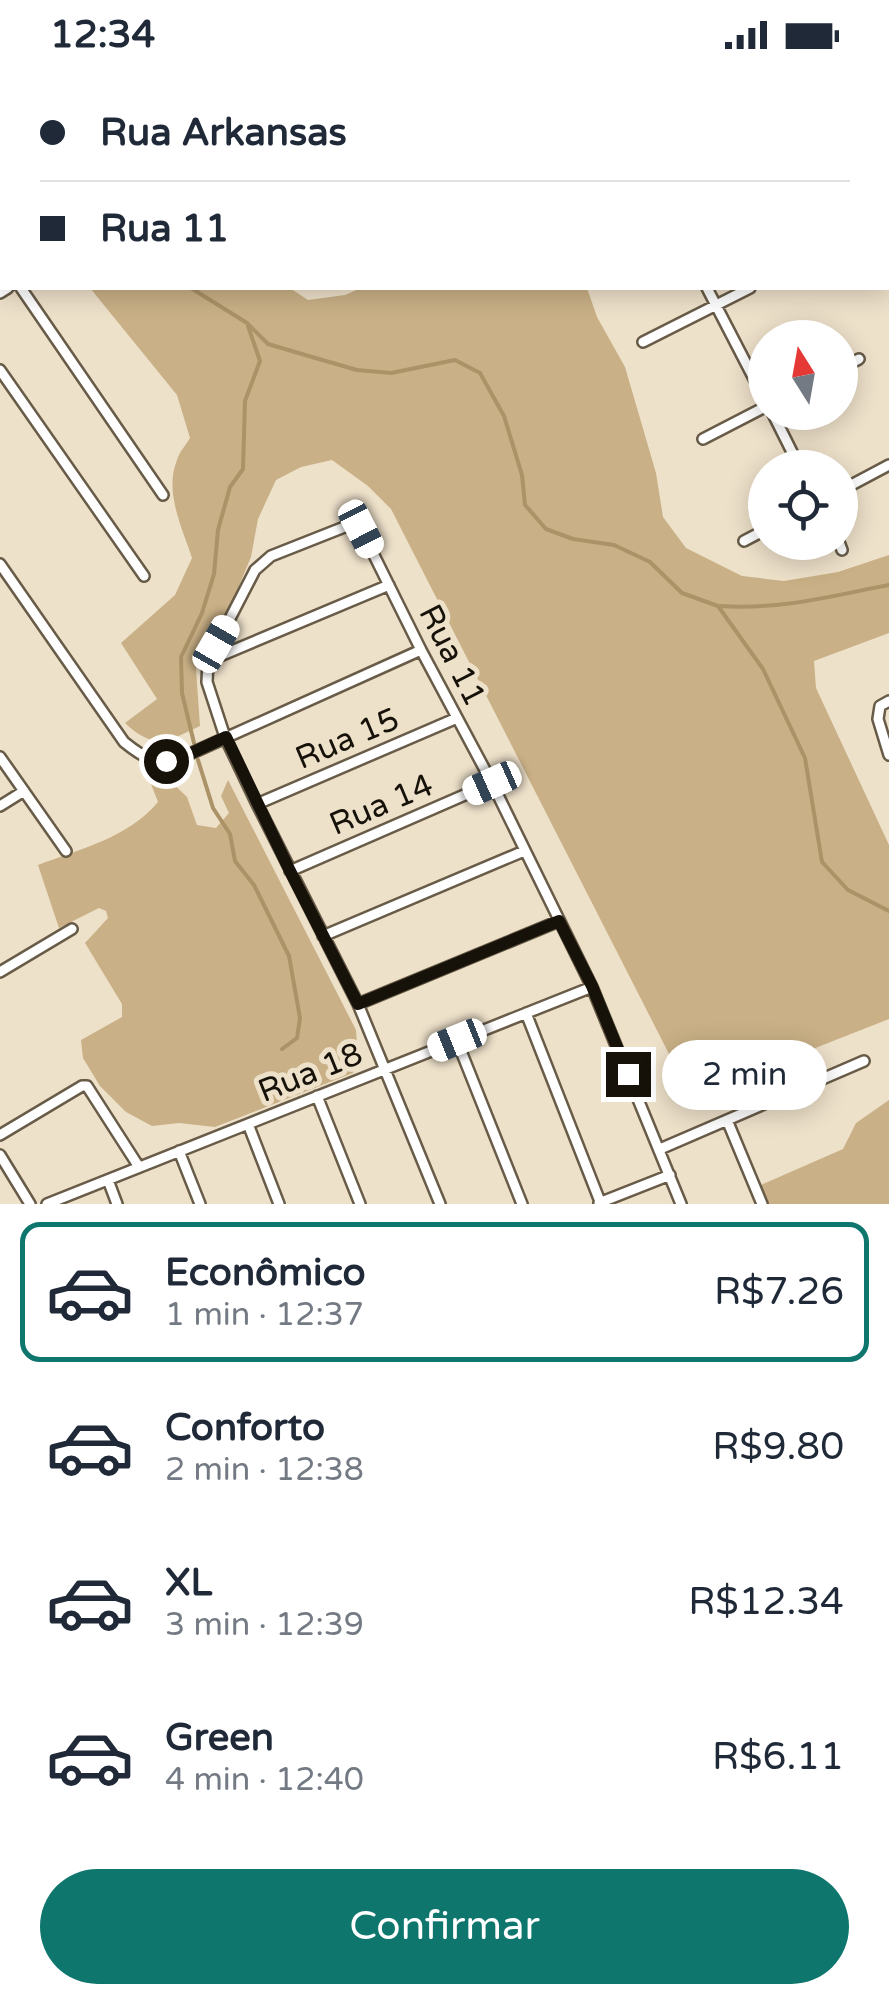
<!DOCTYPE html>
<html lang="pt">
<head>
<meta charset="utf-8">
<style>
  :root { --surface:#fff; --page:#f6f6f7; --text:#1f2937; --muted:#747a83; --line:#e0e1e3; --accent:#0f766e }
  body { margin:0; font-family:"Varela Round",sans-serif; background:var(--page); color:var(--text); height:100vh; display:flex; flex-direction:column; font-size:38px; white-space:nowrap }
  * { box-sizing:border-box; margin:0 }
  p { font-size:32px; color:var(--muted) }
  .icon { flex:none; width:55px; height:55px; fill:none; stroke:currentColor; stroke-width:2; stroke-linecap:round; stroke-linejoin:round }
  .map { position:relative; height:1134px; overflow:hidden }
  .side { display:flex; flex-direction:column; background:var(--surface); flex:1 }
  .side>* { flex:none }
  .banner { position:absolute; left:0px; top:0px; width:890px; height:220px; box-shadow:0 5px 25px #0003; display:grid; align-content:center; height:220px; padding:0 40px; background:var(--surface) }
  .needle { width:65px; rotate:349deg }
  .tools { position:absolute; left:748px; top:250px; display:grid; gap:20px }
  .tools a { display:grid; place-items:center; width:110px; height:110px; border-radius:50%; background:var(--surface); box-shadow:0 5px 25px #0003; font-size:50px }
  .end { position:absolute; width:45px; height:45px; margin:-22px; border:12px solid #16120a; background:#fff; box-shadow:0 0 0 5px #fff }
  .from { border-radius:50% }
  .bubble { position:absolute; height:70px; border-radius:35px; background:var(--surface); box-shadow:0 5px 25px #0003; font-size:32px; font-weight:600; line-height:70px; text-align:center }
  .car { position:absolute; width:30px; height:60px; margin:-30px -15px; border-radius:12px; box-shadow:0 0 8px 2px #0007; background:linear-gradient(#fff 24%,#345 0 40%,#fff 0 76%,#345 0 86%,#fff 0) }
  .banner b { display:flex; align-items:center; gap:35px; height:95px; font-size:38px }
  .banner b+b { border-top:2px solid var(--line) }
  .banner i { width:25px; height:25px; background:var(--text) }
  ul { padding:18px 0 0; list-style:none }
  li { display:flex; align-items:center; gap:30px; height:140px; margin:0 20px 15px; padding:0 20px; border:5px solid transparent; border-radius:20px }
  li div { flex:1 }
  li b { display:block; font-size:38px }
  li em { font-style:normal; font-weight:600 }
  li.on { border-color:var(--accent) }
  li>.icon { width:90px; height:90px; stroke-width:1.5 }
  .primary-button { display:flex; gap:20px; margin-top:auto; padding:20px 40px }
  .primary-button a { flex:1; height:115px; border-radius:60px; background:var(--accent); color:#fff; font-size:40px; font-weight:600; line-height:115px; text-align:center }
  .status { display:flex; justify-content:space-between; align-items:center; height:70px; padding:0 50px; background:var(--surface); direction:ltr }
  .status svg { height:28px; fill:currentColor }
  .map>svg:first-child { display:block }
  .green { fill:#c9b086 }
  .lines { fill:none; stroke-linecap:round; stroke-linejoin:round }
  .stream { stroke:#ab9267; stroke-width:4 }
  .service-casing { stroke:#685c48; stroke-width:10 }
  .minor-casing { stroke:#685c48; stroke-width:14 }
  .service { stroke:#fff; stroke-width:5 }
  .minor { stroke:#fff; stroke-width:9 }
  .route { stroke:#16120a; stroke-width:12 }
  .labels { text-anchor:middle; stroke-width:10; stroke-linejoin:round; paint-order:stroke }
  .street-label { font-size:32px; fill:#16120a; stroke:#eee1ca }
</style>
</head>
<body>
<div class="status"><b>12:34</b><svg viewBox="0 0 49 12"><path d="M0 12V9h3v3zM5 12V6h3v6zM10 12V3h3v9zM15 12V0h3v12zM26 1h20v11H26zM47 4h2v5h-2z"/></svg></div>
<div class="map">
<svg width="889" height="1134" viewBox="0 0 889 1134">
  <rect width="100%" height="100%" fill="#eee1ca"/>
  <path class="green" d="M90 218H290L308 230 345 225 361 218H587L597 247 625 297 656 403 663 447 686 478 742 506 784 511 838 502 889 485V563L814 591 816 618 889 775V949L691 1027 391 439 368 416 332 390 301 397 276 410 258 449 251 487 236 523 196 599 200 656C167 672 154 680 125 653L157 629 121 573 175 525 192 488C182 457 164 422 177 390 179 382 186 375 190 368L177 325Z
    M163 704 187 727 197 755 216 758 229 743 221 726 228 710 356 960 358 989 353 1003 215 1057 179 1053 152 1056 126 1042 100 1016 83 988 81 970 122 947V934L85 873 108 848 106 841 99 838 59 858 38 795C80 779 128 768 158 732L151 714Z
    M889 1030V1134H769L761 1115 843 1079 856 1053Z"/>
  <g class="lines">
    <path class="stream" d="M0 105 2 107
      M191 218 247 253 268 274 312 287 357 300 391 303 455 290 480 303 504 346 522 405 525 435 546 459 573 469 614 475 650 492 682 523 718 536 763 599 805 688 822 792 848 820 889 841
      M721 536C781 540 831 526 889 515
      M194 673 182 623 181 587 202 543 214 504 218 460 230 417 243 399 245 331 260 291 248 256
      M198 690 213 738 230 764 235 791 254 815 289 886 300 948 297 968 282 979"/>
    <defs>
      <path id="service" d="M0 30 2 32"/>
      <path id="minor" d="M798 0 799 2
        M847 0 848 2
        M174 1 177 0
        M50 2 54 0
        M422 2 428 0
        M678 2 683 0
        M888 55 889 54
        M888 157 889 156
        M21 218 163 425
        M707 218 765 330
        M0 223 8 218
        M643 272 750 218
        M840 299 859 289
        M0 300 144 506
        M772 342 800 398
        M703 369 765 337
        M840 421 889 395
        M744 471 765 460
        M839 472 842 480
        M0 494 124 672C146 690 155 694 183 687L421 580
        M208 591 389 515
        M889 631 880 636 878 649 889 685
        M0 687 66 781
        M257 734 457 648
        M0 736 24 721
        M290 801 492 713
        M323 866 524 781
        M0 902 72 859
        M358 934 559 851
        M526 943 601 1134
        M457 971 522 1134
        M317 1026 360 1134
        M727 1050 762 1134
        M248 1054 279 1134
        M0 1065 82 1016H87L139 1097
        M660 1079 864 991
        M179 1081 200 1134
        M0 1085 30 1134
        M108 1110 117 1134
        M599 1133 670 1105
        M47 1134 592 917
        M440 1134 358 934 257 734 225 667 207 612 208 591 255 500 271 486 352 454 361 459 421 580 492 713 592 917 681 1134"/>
    </defs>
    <use href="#service" class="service-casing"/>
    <use href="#minor" class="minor-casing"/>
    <use href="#service" class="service"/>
    <use href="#minor" class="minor"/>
  </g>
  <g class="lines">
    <path class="route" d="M166 691 183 687 226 667 290 801 358 934 559 851 592 916 628 1004"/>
  </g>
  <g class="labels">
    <g class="street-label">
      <text transform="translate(453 585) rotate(63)" y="11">Rua 11</text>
      <text transform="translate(347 668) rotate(-23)" y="11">Rua 15</text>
      <text transform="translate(381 734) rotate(-23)" y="11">Rua 14</text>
      <text transform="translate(310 1002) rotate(-22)" y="11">Rua 18</text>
    </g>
  </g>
</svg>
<div class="tools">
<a><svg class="needle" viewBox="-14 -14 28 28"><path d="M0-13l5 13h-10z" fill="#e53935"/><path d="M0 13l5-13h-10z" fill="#747a83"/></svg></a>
<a><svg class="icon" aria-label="locate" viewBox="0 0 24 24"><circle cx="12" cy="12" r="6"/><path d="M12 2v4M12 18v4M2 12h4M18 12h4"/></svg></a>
</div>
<i class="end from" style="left:166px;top:691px"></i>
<i class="end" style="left:628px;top:1004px"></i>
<div class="bubble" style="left:662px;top:970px;width:165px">2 min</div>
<i class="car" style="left:361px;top:459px;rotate:153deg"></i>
<i class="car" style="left:216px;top:574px;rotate:30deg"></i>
<i class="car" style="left:492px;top:713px;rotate:246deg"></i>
<i class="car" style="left:457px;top:970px;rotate:248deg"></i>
<div class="banner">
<b><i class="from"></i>Rua Arkansas</b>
<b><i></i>Rua 11</b>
</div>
</div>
<section class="side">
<ul>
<li class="on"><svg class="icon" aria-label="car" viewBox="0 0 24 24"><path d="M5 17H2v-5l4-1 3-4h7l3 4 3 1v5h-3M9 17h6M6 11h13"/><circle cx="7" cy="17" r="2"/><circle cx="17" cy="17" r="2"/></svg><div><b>Econômico</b><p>1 min · 12:37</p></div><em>R$7.26</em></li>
<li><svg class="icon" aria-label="car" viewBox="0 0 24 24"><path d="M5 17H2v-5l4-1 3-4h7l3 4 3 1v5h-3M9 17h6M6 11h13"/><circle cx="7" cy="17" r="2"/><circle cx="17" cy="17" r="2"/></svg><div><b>Conforto</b><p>2 min · 12:38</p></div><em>R$9.80</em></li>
<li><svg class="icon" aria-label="car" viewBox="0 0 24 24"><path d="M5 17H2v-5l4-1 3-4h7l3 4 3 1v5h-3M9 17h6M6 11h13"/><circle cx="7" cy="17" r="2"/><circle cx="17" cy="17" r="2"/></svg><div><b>XL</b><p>3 min · 12:39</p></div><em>R$12.34</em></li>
<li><svg class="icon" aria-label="car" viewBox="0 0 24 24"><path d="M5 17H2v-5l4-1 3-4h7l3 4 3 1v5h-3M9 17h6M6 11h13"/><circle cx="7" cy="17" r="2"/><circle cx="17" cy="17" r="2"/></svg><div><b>Green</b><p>4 min · 12:40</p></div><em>R$6.11</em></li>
</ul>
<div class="primary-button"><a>Confirmar</a></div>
</section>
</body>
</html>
